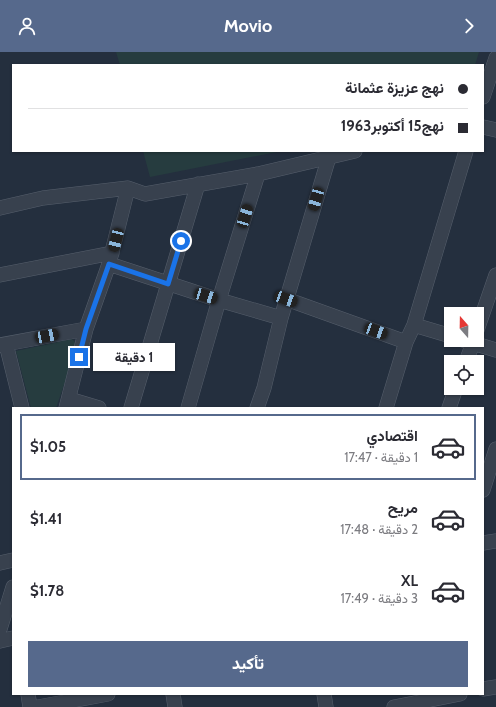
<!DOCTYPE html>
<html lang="ar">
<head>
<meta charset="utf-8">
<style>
  :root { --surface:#fff; --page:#f7f7f7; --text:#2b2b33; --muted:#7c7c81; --line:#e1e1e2; --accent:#56698c }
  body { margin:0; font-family:Cabin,Vazirmatn,sans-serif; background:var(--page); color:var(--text); direction:rtl; height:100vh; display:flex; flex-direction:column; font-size:15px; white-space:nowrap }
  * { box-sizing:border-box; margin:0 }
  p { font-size:13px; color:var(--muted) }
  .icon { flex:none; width:22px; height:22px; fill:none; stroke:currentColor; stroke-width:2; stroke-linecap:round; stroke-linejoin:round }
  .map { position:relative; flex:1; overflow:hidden; direction:ltr }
  .drawer { position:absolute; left:12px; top:355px; width:472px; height:288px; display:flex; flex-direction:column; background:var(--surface); border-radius:0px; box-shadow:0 1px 3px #0004; direction:rtl }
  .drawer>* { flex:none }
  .hud { position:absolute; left:12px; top:12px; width:472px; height:88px; border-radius:0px; box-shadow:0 1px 3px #0004; direction:rtl; display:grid; align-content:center; height:88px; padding:0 16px; background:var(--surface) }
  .needle { width:26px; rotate:340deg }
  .controls { position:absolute; left:444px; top:255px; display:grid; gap:8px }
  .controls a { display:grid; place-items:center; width:40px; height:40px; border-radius:0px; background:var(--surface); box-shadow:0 1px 3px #0004; font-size:20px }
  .end { position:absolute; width:18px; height:18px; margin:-9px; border:5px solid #1a73e8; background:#fff; box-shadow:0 0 0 2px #fff }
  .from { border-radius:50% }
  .bubble { position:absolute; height:28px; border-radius:0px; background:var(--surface); box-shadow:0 1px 3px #0004; font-size:13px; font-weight:800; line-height:28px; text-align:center; direction:rtl }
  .car { position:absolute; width:12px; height:24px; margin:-12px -6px; border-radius:5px; box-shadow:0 0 3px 1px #0007; background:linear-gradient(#222 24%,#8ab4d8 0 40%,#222 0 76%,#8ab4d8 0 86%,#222 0) }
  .hud b { display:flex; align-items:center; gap:14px; height:38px; font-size:15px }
  .hud b+b { border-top:1px solid var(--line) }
  .hud i { width:10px; height:10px; background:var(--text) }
  ul { padding:7px 0 0; list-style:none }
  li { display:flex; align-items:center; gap:12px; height:66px; margin:0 8px 6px; padding:0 8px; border:2px solid transparent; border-radius:0px }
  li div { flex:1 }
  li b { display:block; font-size:15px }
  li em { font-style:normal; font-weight:800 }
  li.active { border-color:var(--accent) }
  li>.icon { width:36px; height:36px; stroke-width:1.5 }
  .cta { display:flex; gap:8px; margin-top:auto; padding:8px 16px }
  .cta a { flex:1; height:46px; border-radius:0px; background:var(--accent); color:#fff; font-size:16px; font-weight:800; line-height:46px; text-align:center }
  header { display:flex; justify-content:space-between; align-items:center; height:52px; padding:0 16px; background:var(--accent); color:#fff; font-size:18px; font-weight:800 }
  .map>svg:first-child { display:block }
  .green { fill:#263c3f }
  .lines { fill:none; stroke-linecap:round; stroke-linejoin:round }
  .street-casing { stroke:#565f6c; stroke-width:15 }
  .street { stroke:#38414e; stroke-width:14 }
  .route { stroke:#1a73e8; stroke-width:5 }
</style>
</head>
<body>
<header><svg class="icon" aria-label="forward" viewBox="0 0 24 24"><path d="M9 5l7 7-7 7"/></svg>Movio<svg class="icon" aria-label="person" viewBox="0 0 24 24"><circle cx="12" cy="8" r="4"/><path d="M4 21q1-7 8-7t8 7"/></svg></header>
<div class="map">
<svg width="496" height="655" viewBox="0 0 496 655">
  <rect width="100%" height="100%" fill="#242f3e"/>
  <path class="green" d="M116 0H479L475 13H120Z
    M143 99H282L150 125Z
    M72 287 78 293 56 356H31L16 299Z"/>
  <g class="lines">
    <defs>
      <path id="street" d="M483 45 496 6
        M483 75 496 78
        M0 156 43 146 128 136 145 142 258 122 355 99
        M109 212 219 248 281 266
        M0 223 112 201
        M286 247 406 290
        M414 273 451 284
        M477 278 496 223
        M463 288 496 298
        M6 292 22 356
        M0 293 86 277
        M466 310 474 288
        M69 347 99 356
        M66 356 86 277 109 212 128 136
        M131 356 198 132
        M188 356 219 248 258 122
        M257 356 264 336 281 266 329 105
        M386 356 406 290 414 273 466 99
        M449 356 456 336
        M483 438 496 397
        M483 491 496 489
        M0 511 13 508
        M0 577 13 535
        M0 589 13 586
        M483 637 496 635
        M28 642 30 655
        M173 642 175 655
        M324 642 326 655
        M38 655 108 642
        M394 655 460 642"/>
    </defs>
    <use href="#street" class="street-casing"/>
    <use href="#street" class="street"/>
  </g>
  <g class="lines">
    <path class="route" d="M79 305 86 277 109 212 168 232 181 189"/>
  </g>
</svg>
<div class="controls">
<a><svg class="needle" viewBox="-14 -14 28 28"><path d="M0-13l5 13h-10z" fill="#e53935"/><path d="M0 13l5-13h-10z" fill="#7c7c81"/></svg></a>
<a><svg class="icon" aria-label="locate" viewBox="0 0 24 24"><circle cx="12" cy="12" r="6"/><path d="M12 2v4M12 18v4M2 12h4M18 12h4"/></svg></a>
</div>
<i class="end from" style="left:181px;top:189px"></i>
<i class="end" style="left:79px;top:305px"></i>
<div class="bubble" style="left:93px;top:291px;width:82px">1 دقيقة</div>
<i class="car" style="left:316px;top:147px;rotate:196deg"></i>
<i class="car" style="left:245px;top:164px;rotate:17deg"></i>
<i class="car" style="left:116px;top:188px;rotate:194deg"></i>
<i class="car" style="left:206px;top:244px;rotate:107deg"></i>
<i class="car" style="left:286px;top:247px;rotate:110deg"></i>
<i class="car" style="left:376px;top:279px;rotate:110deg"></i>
<i class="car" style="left:47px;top:284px;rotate:79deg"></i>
<div class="hud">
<b><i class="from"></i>نهج عزيزة عثمانة</b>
<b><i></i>نهج15 أكتوبر1963</b>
</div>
<section class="drawer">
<ul>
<li class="active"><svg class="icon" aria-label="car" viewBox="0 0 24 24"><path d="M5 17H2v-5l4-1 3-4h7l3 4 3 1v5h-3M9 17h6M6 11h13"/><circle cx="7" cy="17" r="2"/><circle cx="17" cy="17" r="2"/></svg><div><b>اقتصادي</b><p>1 دقيقة · 17:47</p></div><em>$1.05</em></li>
<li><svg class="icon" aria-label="car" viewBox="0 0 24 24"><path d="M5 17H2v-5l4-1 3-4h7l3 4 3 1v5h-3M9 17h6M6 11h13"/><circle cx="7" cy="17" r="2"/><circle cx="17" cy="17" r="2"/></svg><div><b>مريح</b><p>2 دقيقة · 17:48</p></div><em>$1.41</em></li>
<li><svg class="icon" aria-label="car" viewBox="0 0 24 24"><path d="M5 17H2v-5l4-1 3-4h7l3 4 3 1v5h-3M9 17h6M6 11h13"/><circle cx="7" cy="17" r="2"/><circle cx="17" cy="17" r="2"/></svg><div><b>XL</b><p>3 دقيقة · 17:49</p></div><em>$1.78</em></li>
</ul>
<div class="cta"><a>تأكيد</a></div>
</section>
</div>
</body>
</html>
